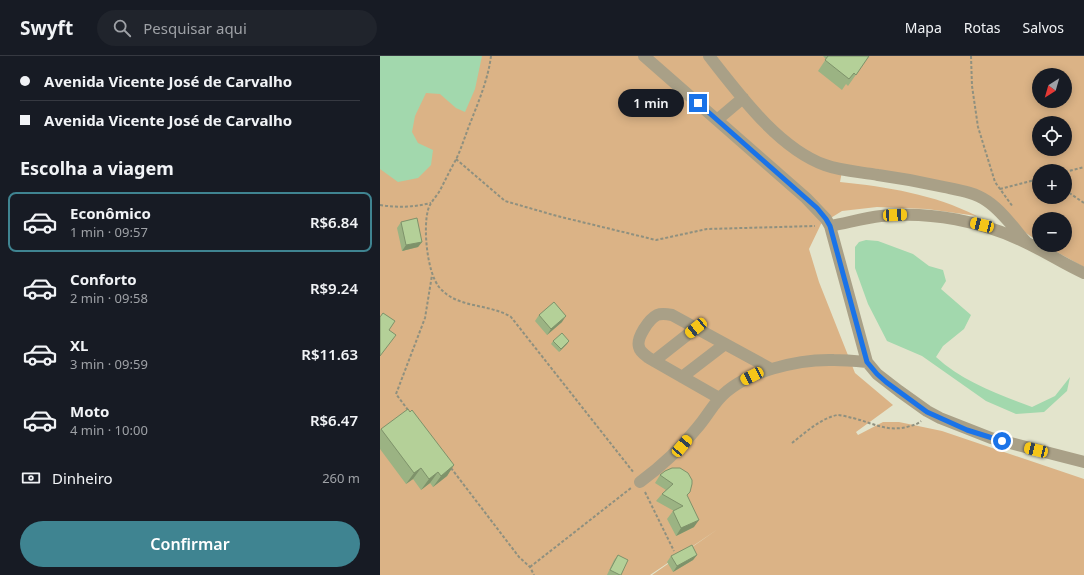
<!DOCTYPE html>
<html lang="pt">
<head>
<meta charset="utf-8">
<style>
  :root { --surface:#171b24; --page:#20242c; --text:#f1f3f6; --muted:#9ea1a6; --line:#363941; --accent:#3f8491 }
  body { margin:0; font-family:"Noto Sans",sans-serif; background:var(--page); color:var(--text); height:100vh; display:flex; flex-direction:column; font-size:15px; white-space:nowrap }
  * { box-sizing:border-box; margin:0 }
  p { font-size:13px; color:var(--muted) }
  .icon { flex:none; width:22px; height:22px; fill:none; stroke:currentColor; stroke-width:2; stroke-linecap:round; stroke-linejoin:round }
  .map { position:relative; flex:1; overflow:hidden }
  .sheet { display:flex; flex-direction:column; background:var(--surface); width:380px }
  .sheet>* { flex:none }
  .top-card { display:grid; align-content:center; height:88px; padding:0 20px; background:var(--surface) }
  .needle { width:26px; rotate:217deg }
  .fabs { position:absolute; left:652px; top:12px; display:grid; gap:8px }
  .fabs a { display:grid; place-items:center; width:40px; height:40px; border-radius:50%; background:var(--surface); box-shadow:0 2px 10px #0003; font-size:20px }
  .end { position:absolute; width:18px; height:18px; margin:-9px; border:5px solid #1a73e8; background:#fff; box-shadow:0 0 0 2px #fff }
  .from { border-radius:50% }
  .bubble { position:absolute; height:28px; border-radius:14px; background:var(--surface); box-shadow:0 2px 10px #0003; font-size:13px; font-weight:600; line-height:28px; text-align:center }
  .car { position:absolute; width:12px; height:24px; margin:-12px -6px; border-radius:5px; box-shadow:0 0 3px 1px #0007; background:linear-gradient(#f5c518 24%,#345 0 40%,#f5c518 0 76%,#345 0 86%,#f5c518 0) }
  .top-card b { display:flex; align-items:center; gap:14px; height:38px; font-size:15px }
  .top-card b+b { border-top:1px solid var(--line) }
  .top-card i { width:10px; height:10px; background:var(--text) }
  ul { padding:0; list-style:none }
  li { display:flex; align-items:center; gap:12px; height:60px; margin:0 8px 6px; padding:0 12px; border:2px solid transparent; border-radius:8px }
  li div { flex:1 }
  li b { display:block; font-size:15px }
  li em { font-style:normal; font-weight:600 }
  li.selected { border-color:var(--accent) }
  li>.icon { width:36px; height:36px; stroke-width:1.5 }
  h2 { padding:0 20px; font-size:18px; line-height:48px }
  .pay { display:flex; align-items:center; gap:10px; height:44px; padding:0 20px; font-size:15px }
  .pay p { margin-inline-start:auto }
  .action { display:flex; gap:8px; margin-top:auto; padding:8px 20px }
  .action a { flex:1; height:46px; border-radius:24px; background:var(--accent); color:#fff; font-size:16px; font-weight:600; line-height:46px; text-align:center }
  header { display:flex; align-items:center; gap:24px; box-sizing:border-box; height:56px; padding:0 20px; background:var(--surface); border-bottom:1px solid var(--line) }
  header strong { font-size:19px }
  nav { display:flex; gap:22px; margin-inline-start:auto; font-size:14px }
  .search { width:280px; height:36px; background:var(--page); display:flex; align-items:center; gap:10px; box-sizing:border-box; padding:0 14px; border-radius:22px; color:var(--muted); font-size:15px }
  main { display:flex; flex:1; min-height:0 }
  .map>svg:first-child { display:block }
  .green { fill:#dbb386; fill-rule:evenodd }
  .water { fill:#a2d8ad }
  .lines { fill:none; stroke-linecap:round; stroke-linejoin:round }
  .path { stroke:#8f907f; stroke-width:2; stroke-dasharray:3 2; stroke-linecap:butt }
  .minor { stroke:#a9a087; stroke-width:12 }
  .wall { fill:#9bb383 }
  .shaded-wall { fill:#7e926a }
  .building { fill:#b4d098; stroke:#7e926a }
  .route { stroke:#1a73e8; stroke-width:5 }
</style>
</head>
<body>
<header>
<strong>Swyft</strong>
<div class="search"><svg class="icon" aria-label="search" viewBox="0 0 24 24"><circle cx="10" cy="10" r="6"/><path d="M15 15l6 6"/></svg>Pesquisar aqui</div>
<nav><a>Mapa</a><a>Rotas</a><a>Salvos</a></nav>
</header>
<main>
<section class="sheet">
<div class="top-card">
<b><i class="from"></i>Avenida Vicente José de Carvalho</b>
<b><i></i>Avenida Vicente José de Carvalho</b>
</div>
<h2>Escolha a viagem</h2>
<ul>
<li class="selected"><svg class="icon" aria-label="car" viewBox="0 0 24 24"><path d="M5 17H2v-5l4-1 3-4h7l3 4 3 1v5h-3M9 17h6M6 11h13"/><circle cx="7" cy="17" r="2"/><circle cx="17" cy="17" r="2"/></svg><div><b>Econômico</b><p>1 min · 09:57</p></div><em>R$6.84</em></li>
<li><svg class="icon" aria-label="car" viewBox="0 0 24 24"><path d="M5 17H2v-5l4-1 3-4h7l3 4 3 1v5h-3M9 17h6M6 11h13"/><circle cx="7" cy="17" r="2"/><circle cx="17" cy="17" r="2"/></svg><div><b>Conforto</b><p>2 min · 09:58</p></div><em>R$9.24</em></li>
<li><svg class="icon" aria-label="car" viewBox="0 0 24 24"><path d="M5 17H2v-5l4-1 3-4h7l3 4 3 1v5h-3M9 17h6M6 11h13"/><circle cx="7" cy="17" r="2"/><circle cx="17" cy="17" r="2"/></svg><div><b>XL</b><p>3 min · 09:59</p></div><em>R$11.63</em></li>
<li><svg class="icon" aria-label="car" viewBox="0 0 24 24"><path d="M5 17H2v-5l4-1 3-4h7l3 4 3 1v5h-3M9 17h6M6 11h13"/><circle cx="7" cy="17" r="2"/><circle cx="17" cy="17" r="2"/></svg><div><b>Moto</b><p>4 min · 10:00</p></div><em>R$6.47</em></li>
</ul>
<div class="pay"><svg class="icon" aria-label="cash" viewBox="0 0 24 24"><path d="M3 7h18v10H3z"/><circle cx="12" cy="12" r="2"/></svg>Dinheiro<p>260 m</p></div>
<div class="action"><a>Confirmar</a></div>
</section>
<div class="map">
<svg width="704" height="519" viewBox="0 0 704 519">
  <rect width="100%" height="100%" fill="#e3e4cc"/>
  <path class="green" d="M0 0H704V211L664 189H685V163H659V186L606 149 569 133 463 110 460 126C508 131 553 138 597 160L547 153 497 151 462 155 441 168 429 193 439 226 475 317 513 349 476 376 478 379 503 366H519L562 375 704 423V519H272L338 473 270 519H0ZM659 19H685V45H659ZM659 67H685V93H659ZM659 115H685V141H659Z"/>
  <path class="water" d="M0 0H102L95 33 85 56 76 52 60 38 46 37 35 60 32 76 38 87 53 94 51 109 38 122 18 126 0 113Z
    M486 184 498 185 533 198 549 210 563 214 566 225 561 233 591 259 584 273 563 290 556 301C582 325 619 339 652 351L675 340 690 321 687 335 664 356 636 358 606 345 542 300 507 285 488 248 475 212V191L479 186Z"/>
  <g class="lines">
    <path class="path" d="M111 0C108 24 98 47 89 70 84 83 80 97 73 109 68 118 64 127 59 136 55 142 50 147 48 154 43 172 47 216 59 231 77 253 109 247 131 261L254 417
      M591 0 592 30 598 71 615 126 633 151
      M76 103 125 145 177 160 276 184 327 173 435 170
      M685 116 704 111
      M620 133 659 123
      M685 134 704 147
      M0 149C18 152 34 151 51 147
      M28 354 16 338 45 262 52 219
      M412 387C426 376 440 363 457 359 462 359 468 361 473 362 493 367 508 377 530 370 534 369 538 368 541 365
      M71 412 139 501 150 511 154 519
      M265 436 294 495
      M150 511 251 432"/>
    <path class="minor" d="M264 0 426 142 446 163 450 170 487 306 497 318 519 335 547 355 560 362 611 382 704 406
      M329 0C359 38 398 92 445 109 461 115 481 116 498 119 520 122 542 126 564 131 578 134 594 136 607 145 622 155 634 172 646 186
      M337 64 363 42
      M450 170C467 167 484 162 501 160 551 155 602 165 647 187 666 196 684 208 704 217
      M274 305 316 272
      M302 321 345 288
      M339 342 269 302C265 299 260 296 259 291 256 282 269 263 277 259 282 257 287 258 292 259L391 313
      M260 426C282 410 300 393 317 372 325 363 331 352 339 343 364 315 419 303 454 304 465 304 476 305 487 306"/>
  </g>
  <path class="wall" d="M443 0H489L468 30 466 28 462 34 438 15 446 3Z
    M21 166 42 186 38 191 22 195 17 172Z
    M159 259 182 266 167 279 155 265Z
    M173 285H189L187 288 179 296 171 288Z
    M1 373 74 409 67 420 53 431 50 427 41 434 33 423 26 428 0 393V374Z
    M285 415 307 440 314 471 296 480 287 463 293 455H294L276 445 282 438 286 434 275 427 280 419Z
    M238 499 241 519H227L234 504Z
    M317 499 313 504 293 516 287 506 291 500Z"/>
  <path class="shaded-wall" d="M42 186 38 191 22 195 26 189Z
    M186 260 182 266 167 279 171 273Z
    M189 285 187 288 179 296 181 293Z
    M74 409 67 420 53 431 61 420Z
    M41 412 33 423 26 428 34 417Z
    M58 416 50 427 41 434 49 423Z
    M319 464 314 471 296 480 301 472Z
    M317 499 313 504 293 516 297 510Z"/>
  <path class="building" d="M448 0H489L476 19 474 17 469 23 445 4Z
    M37 162 42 186 26 189 21 166Z
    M174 246 186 260 171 273 159 259Z
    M3 257 15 265 9 274 16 279 0 300V261Z
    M182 277 189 285 181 293 173 285Z
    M28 353 30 356 32 354 74 409 61 420 58 416 49 423 41 412 34 417 1 373Z
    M292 412H300L308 417 312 424V428L310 436 307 439 319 464 301 472 293 455 303 450 282 438 293 428 280 419 285 415Z
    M312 489 317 499 297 510 291 500Z
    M238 499 248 504 241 519H240L230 514Z"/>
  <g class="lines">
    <path class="route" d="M318 47 437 152 446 163 450 170 487 306 497 318 506 326 547 356 587 374 622 385"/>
  </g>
</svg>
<div class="fabs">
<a><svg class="needle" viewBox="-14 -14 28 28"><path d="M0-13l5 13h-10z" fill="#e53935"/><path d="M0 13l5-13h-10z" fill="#9ea1a6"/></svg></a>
<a><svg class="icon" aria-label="locate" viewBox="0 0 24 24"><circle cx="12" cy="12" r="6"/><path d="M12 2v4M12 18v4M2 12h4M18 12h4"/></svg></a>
<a>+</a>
<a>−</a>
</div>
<i class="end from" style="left:622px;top:385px"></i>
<i class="end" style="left:318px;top:47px"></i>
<div class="bubble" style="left:238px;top:33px;width:66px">1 min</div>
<i class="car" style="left:515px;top:159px;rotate:87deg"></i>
<i class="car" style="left:602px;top:169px;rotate:284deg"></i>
<i class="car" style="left:316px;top:272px;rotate:231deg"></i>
<i class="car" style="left:372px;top:320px;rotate:243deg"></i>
<i class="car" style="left:302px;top:390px;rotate:40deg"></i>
<i class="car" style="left:656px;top:394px;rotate:284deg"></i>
</div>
</main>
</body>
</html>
